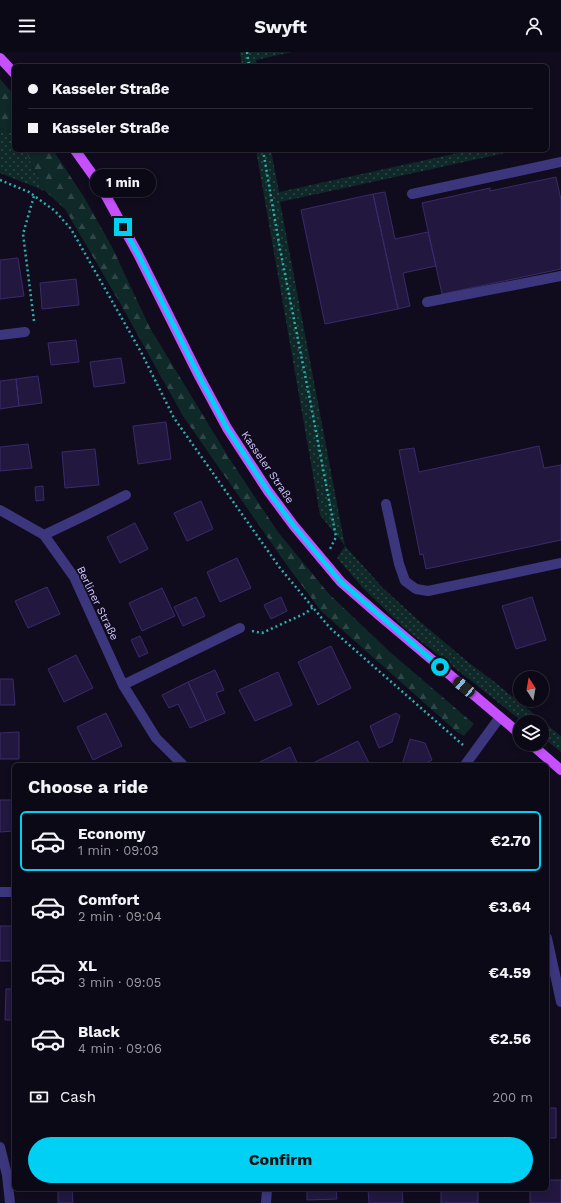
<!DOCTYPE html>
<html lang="en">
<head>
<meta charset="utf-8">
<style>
  :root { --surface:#0c0916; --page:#15121f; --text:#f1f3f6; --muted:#9a9aa1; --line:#2c2a35; --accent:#00d0f4 }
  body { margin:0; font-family:"Work Sans",sans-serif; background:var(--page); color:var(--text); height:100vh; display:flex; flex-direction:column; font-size:15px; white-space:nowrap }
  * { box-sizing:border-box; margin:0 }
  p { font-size:13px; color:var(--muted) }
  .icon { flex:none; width:22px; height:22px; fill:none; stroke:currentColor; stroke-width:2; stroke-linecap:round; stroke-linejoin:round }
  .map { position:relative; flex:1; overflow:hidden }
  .side { position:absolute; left:12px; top:711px; width:537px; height:428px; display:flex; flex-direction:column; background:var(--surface); border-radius:6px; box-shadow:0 2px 6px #0003,0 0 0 1px var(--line) }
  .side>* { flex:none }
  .guide { position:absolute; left:12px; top:12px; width:537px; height:88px; border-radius:6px; box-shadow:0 2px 6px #0003,0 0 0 1px var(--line); display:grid; align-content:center; height:88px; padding:0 16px; background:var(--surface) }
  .needle { width:26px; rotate:349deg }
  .tools { position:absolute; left:513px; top:619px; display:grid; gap:8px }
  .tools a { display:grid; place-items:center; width:36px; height:36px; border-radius:50%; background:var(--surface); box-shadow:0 2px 6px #0003,0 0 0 1px var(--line); font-size:20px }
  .end { position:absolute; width:18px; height:18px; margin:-9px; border:5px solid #00d0f4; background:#111; box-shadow:0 0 0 2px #111 }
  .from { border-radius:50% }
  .bubble { position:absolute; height:28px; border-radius:14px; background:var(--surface); box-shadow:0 2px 6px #0003,0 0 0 1px var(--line); font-size:13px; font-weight:700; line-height:28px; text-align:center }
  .car { position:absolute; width:12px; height:24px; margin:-12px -6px; border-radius:5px; box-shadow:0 0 3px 1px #0007; background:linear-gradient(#222 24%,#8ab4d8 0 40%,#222 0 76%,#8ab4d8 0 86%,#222 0) }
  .guide b { display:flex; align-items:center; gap:14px; height:38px; font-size:15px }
  .guide b+b { border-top:1px solid var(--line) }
  .guide i { width:10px; height:10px; background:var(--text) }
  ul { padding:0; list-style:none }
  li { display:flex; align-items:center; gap:12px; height:60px; margin:0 8px 6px; padding:0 8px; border:2px solid transparent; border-radius:6px }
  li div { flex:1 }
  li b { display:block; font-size:15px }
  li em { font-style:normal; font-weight:700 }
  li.active { border-color:var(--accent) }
  li>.icon { width:36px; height:36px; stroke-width:1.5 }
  h2 { padding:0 16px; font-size:18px; line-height:48px }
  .pay { display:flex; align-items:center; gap:10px; height:44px; padding:0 16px; font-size:15px }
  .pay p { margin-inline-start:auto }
  .primary-button { display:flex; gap:8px; margin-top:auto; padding:8px 16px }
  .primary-button a { flex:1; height:46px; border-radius:24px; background:var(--accent); color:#111; font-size:16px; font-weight:700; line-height:46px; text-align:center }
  header { display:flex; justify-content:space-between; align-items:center; height:52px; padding:0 16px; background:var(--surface); font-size:18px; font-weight:700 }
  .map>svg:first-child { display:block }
  .grass { fill:url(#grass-dots) }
  .forest { fill:url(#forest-firs) }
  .building { fill:#22183f; stroke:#3a2a6b }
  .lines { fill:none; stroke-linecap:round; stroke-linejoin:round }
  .path { stroke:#2cafae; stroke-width:2.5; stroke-dasharray:2 3; stroke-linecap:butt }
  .minor { stroke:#3c367d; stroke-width:10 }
  .major { stroke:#c650ff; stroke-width:10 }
  .route { stroke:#00d0f4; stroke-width:5 }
  .labels { text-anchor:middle; stroke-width:3.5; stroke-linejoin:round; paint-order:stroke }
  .street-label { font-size:11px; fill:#d2c9ff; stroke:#100c1e }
</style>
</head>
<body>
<header><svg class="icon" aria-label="menu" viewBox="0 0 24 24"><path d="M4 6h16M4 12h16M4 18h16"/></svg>Swyft<svg class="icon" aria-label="person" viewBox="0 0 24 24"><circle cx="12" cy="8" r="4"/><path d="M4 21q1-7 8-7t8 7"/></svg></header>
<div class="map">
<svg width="561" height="1151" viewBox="0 0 561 1151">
  <defs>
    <pattern id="grass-dots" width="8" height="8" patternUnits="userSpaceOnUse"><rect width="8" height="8" fill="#0f2828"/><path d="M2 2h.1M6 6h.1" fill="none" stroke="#314648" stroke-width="1.8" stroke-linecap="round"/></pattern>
    <pattern id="forest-firs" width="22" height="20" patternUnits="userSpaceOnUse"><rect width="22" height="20" fill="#0f2828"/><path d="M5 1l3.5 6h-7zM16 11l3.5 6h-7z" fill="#314648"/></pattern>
  </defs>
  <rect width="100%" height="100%" fill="#100c1e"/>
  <path class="grass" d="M240 0H292L256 8 257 14H242Z
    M0 76 14 82V98H25L45 139 0 121Z
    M256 98H271L279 140 472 98H519L280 150 345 494 383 536 418 568 468 610 492 628 561 684V700L542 685V670H523L403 575 362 535 337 506 345 494 320 463Z"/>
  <path class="forest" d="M0 27 14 43V82L0 76Z
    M25 98H53L84 145 112 195 150 276 229 406 278 480 329 542 390 600 474 672 464 684 457 680 321 559 286 512 183 364 120 251 65 157 45 139Z"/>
  <path class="building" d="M556 125 561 148V217L442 242 422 151 490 136V139Z
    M385 140 395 187 428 180 436 214 403 221 410 254 398 257 373 142Z
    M373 142 398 257 325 272 301 158Z
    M18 206 24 244 0 247V208Z
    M76 227 79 253 42 257 40 231Z
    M76 288 79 310 51 313 48 291Z
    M121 306 125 331 94 335 90 310Z
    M38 324 42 351 19 354 16 327Z
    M16 327 19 354 0 357V329Z
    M166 370 171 407 138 412 133 374Z
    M28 392 32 416 0 419V395Z
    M539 394 544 416 561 413V488L426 517 423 502 420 503 399 398 414 396 419 420Z
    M95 397 99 433 65 436 62 400Z
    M43 434 44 448 36 449 35 435Z
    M201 449 213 477 187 489 174 461Z
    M135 471 148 497 120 511 107 485Z
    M237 506 251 536 220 550 207 520Z
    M47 535 60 562 28 576 15 549Z
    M162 536 175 564 142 579 129 551Z
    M196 545 205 564 183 574 174 555Z
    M281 545 287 559 271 567 264 553Z
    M532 545 546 588 516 597 502 554Z
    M140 584 148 601 139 605 131 588Z
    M331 594 351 636 318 653 298 610Z
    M76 603 93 636 64 650 48 617Z
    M215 618 224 638 216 641 225 661 206 669 188 630Z
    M278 620 292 653 255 669 239 638Z
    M0 627H13L15 653H0Z
    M188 630 206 669 190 676 178 652 169 656 162 643Z
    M106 661 122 694 93 708 77 675Z
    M396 661 400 664 392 690 379 696 370 674Z
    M19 680V707H0V681Z
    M410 687 425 691 432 708 423 713H402Z
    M358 689 370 713H314L313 711Z
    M290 695 298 713H256V712Z
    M0 748H14V779L0 780Z
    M0 874H14V909H0Z
    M6 937H14V968H5Z
    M547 1056H556V1086H547Z
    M547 1128H561V1151H530V1137H547Z
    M58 1137H72L73 1151H58Z
    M307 1137H336L337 1147 307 1148Z
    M368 1137H402L403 1151H369Z
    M441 1137H478V1151H441Z"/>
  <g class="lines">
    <path class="path" d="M247 0 249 14
      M263 98 280 197 310 348 336 485 330 497
      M0 128 29 140 55 159 71 177 141 300 174 366 280 516 330 576 463 693
      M34 269 23 182 34 144
      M252 579 262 581 306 561 313 555"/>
    <path class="minor" d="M412 142 561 110
      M427 250 561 224
      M0 283 25 280
      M386 452 399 512 405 529 416 537 428 539 561 511
      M0 458 44 483 74 525 123 633 156 686 183 713
      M44 483 86 463 126 443
      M123 633 240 576
      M465 713 500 665
      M0 840H14
      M547 886 561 950
      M0 1095 7 1123 10 1151
      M266 1151 267 1137"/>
    <path class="major" d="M0 6 14 21
      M75 98 100 133 138 202 199 324 227 376 268 439 294 474 341 530 380 564 520 682
      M531 692 561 718"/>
  </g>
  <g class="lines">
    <path class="route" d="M123 175 138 202 199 324 227 376 268 439 294 474 341 530 440 615"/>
  </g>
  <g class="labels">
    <g class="street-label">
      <text transform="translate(268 415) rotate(56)" y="4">Kasseler Straße</text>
      <text transform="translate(98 551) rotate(64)" y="4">Berliner Straße</text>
    </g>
  </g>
</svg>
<div class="tools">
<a><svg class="needle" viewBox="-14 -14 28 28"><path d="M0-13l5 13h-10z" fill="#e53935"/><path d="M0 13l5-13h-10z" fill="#9a9aa1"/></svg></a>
<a><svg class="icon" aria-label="layers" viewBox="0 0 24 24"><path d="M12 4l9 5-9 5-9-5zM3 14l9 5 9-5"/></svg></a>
</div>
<i class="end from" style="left:440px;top:615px"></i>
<i class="end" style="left:123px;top:175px"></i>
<div class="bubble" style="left:90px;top:117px;width:66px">1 min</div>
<i class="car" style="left:464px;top:635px;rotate:310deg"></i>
<div class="guide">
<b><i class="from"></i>Kasseler Straße</b>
<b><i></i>Kasseler Straße</b>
</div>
<section class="side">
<h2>Choose a ride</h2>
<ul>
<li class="active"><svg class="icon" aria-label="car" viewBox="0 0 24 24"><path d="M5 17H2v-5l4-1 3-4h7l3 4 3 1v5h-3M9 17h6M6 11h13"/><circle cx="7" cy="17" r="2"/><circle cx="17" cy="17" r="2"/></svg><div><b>Economy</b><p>1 min · 09:03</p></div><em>€2.70</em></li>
<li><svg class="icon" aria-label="car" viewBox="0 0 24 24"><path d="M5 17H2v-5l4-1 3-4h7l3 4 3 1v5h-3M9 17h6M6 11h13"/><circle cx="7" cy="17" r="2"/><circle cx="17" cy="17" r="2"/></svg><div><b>Comfort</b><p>2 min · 09:04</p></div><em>€3.64</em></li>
<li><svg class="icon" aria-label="car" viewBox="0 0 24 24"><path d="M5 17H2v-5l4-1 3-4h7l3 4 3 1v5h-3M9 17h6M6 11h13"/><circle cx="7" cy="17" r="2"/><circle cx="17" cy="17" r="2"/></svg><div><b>XL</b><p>3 min · 09:05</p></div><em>€4.59</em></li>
<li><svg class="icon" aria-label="car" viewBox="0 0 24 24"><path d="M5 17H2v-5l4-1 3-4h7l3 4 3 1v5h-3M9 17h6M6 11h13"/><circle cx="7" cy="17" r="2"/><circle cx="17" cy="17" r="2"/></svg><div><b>Black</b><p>4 min · 09:06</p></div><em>€2.56</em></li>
</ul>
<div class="pay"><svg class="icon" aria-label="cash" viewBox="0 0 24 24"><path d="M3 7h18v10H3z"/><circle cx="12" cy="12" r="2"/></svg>Cash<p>200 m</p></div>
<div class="primary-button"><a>Confirm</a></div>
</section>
</div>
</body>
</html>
